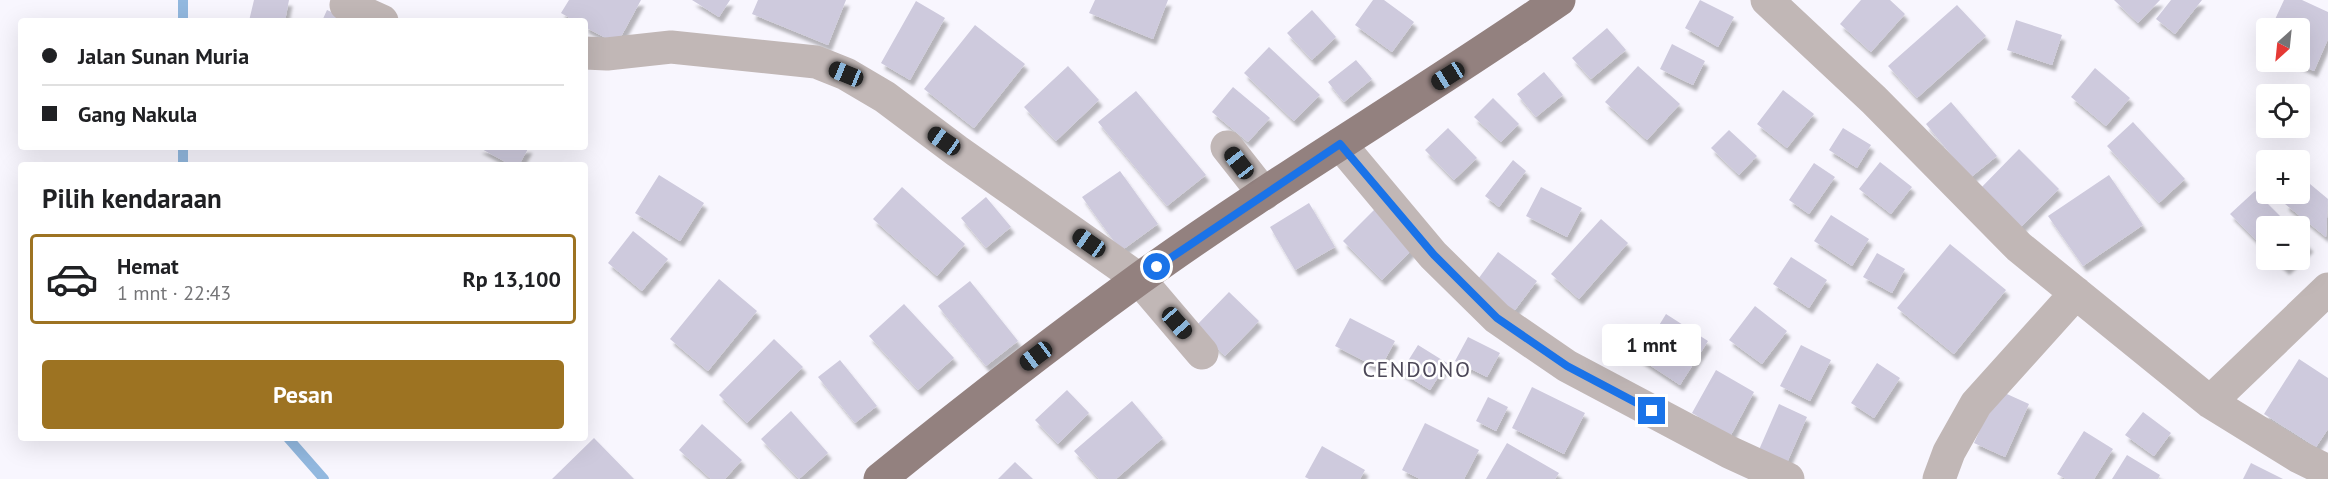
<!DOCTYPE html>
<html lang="id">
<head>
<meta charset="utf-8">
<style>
  :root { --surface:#fff; --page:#f2f2f2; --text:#202124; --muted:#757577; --line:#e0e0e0; --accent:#9d7322 }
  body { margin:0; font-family:"PT Sans",sans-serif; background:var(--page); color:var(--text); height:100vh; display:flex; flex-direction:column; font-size:22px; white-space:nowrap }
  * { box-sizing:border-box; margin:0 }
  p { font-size:20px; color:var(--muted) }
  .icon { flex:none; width:33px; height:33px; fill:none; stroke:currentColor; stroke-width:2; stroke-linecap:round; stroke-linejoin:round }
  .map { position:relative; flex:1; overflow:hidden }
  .details { position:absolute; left:18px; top:162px; width:570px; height:279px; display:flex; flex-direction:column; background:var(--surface); border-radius:6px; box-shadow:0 6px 24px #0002 }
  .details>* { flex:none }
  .hud { position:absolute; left:18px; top:18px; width:570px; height:132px; border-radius:6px; box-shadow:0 6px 24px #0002; display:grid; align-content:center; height:132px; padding:0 24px; background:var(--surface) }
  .needle { width:39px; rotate:207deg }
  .fabs { position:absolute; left:2256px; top:18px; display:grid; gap:12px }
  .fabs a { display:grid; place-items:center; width:54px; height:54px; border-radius:6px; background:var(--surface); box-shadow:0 6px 24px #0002; font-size:30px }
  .end { position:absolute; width:27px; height:27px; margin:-14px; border:8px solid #1a73e8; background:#fff; box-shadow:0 0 0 3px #fff }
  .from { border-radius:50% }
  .bubble { position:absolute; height:42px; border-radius:6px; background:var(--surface); box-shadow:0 6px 24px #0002; font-size:20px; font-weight:600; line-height:42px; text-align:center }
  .car { position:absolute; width:18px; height:36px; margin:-18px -9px; border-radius:8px; box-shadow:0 0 4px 2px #0007; background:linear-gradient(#222 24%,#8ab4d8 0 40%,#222 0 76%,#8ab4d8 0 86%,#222 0) }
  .hud b { display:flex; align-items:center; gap:21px; height:57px; font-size:22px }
  .hud b+b { border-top:2px solid var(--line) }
  .hud i { width:15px; height:15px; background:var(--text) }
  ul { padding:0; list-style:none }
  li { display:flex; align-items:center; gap:18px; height:90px; margin:0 12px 9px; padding:0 12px; border:3px solid transparent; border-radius:6px }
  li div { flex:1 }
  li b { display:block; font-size:22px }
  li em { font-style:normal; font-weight:600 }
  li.current { border-color:var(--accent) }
  li>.icon { width:54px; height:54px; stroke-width:1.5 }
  h2 { padding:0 24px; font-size:27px; line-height:72px }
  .action { display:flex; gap:12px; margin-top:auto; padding:12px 24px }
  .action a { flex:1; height:69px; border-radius:6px; background:var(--accent); color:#fff; font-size:24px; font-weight:600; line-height:69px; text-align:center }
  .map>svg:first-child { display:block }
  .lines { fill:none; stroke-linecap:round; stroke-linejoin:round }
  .stream { stroke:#92b8df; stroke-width:10 }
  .building { fill:#cecadd; filter:url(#shadow) }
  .minor { stroke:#c1b7b6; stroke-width:33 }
  .primary { stroke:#93817f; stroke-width:33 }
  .route { stroke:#1a73e8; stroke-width:8 }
  .labels { text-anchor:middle; stroke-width:5; stroke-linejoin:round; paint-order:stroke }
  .quarter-label { font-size:22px; letter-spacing:1.5px; fill:#4c4858; stroke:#fff }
</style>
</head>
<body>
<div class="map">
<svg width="2328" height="479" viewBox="0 0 2328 479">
  <defs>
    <filter id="shadow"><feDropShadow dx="3.5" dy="6" stdDeviation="1.5" flood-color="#0004"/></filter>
  </defs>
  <rect width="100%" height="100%" fill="#f8f6fe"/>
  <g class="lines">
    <path class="stream" d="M183 21V0
      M183 165V147
      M288 438 324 479"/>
  </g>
  <path class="building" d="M254 0H289L285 21H249Z
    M569 0H641L617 44 585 27V21H575L561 13Z
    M692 0H730L719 17Z
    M758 0H846L828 45 752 14Z
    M1095 0H1168L1153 39 1089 13Z
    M1373 0H1384L1414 22 1392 52 1355 25Z
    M1700 0 1734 17 1718 47 1685 28Z
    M1861 0H1890L1905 14 1871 52 1840 24Z
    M2114 0H2160L2138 23Z
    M2171 0H2202L2175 34 2156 19Z
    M2284 0H2302L2328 12V39L2314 71 2293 62H2300V28H2271Z
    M916 1 945 18 910 80 881 63Z
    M1957 5 1986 36 1917 98 1888 66Z
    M327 10 351 21H322Z
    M1312 10 1336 37 1312 60 1287 33Z
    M2016 20 2062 35 2052 65 2007 50Z
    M975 25 1025 64 974 128 924 89Z
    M1607 28 1626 50 1591 79 1572 58Z
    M1672 44 1705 61 1693 85 1660 69Z
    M1269 47 1320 95 1294 121 1244 73Z
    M1356 60 1372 79 1344 102 1328 82Z
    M1068 66 1099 100 1056 141 1024 107Z
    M1638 66 1680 104 1647 140 1605 102Z
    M2095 68 2130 98 2106 126 2071 97Z
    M1544 72 1563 95 1536 117 1517 94Z
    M1233 87 1270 118 1248 142 1212 112Z
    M1783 90 1814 114 1787 148 1757 124Z
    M1136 91 1206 175 1167 206 1098 122Z
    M1493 98 1519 124 1501 142 1474 117Z
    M1951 102 1997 156 1970 178 1926 124Z
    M2133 122 2185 179 2159 203 2107 146Z
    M1448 128 1477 158 1454 180 1425 150Z
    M1843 128 1871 145 1857 168 1829 150Z
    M1729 130 1757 156 1739 175 1711 148Z
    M478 147H529L519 165H511Z
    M2019 149 2059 189 2015 233 1975 194Z
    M1513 160 1526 171 1499 207 1485 196Z
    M1880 162 1912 187 1891 214 1859 189Z
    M1814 163 1835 177 1809 214 1789 200Z
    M1120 171 1158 224 1121 251 1082 197Z
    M659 175 704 203 680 241 635 213Z
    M2109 175 2143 225 2083 266 2048 216Z
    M2304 179 2328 199 2326 237 2285 204 2293 194H2300V185Z
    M902 187 965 244 937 276 873 219Z
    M1541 187 1582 208 1567 237 1526 216Z
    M2255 191 2290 226H2266V250L2230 214Z
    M986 197 1011 227 986 248 961 218Z
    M1309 203 1335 247 1295 270 1270 227Z
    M1375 209 1414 248 1382 280 1343 241Z
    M1831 215 1869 239 1852 266 1814 241Z
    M1601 219 1628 243 1579 299 1551 274Z
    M633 231 668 259 642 291 608 263Z
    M2300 236 2310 246 2300 256Z
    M1950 244 2006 290 1954 354 1897 308Z
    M1498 252 1537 281 1512 314 1473 286Z
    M1877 253 1905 269 1892 293 1863 277Z
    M1791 257 1827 280 1809 308 1773 284Z
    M2276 260H2296L2286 269Z
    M719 279 757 311 708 371 670 339Z
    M970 281 1018 341 986 366 938 306Z
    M1229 292 1259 321 1225 356 1195 327Z
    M904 304 954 358 918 390 869 336Z
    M1755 306 1787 331 1762 364 1729 340Z
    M1666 314 1708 341 1680 385 1639 358Z
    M1350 318 1395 341 1380 369 1335 346Z
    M1468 337 1500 353 1487 377 1455 361Z
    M774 339 803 367 747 423 719 395Z
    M1418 345 1447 363 1430 390 1401 372Z
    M1801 345 1831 360 1810 401 1780 386Z
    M2299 359 2328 378V429L2316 447 2264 414Z
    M840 360 877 406 855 423 818 377Z
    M1877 363 1900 378 1874 418 1851 403Z
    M1716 370 1754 392 1731 435 1692 413Z
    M1532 387 1585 413 1564 454 1512 428Z
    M1067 390 1089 413 1058 444 1035 420Z
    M1998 390 2029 404 2005 457 1974 443Z
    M1488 397 1508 407 1496 431 1476 421Z
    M1132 401 1163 438 1116 479H1099L1074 451Z
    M1779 404 1807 417 1786 465 1758 452Z
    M791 411 828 453 799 479 761 439Z
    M2143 412 2171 433 2154 456 2125 435Z
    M1425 423 1479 450 1464 479H1420L1402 470Z
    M702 424 742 460 725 479H711L679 450Z
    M2084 431 2113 449 2094 479H2066L2057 474Z
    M594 438 634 479H552Z
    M1507 443 1559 473 1555 479H1486Z
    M1322 446 1365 470 1360 479H1309L1305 477Z
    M2127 455 2160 475 2158 479H2112Z
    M1015 462 1033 479H998Z
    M2251 463 2283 479H2243Z"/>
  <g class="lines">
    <path class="minor" d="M1767 0 1874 100 2019 247 2210 402 2299 457 2328 471
      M346 5 382 21
      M585 53 607 54 671 47 816 62 846 74 885 97 957 151 1139 279 1202 353
      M1340 144 1433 255 1497 318 1567 366 1729 452 1788 479
      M1227 147 1264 194
      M2210 402 2328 289
      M1939 479 1949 452 1976 404 2076 293"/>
    <path class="primary" d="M880 479C965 410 1051 343 1139 279 1275 181 1420 96 1559 0"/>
  </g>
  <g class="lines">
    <path class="route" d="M1157 267 1340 144 1434 255 1497 318 1567 366 1652 411"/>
  </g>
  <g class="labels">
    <g class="quarter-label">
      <text x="1417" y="377">CENDONO</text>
    </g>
  </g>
</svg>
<div class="fabs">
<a><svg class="needle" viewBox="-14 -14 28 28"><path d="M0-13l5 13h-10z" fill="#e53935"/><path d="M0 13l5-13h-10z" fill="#757577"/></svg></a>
<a><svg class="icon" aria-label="locate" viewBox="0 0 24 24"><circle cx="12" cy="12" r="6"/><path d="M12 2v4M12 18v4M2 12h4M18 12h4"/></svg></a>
<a>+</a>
<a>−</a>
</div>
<i class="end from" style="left:1157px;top:267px"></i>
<i class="end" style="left:1652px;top:411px"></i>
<div class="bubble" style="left:1602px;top:324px;width:99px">1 mnt</div>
<i class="car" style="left:846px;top:74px;rotate:292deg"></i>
<i class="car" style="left:1448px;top:76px;rotate:238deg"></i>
<i class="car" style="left:944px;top:141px;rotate:305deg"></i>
<i class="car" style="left:1239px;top:163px;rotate:322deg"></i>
<i class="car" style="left:1089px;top:243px;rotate:305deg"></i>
<i class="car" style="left:1177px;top:323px;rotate:139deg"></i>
<i class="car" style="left:1036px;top:356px;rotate:233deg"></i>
<div class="hud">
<b><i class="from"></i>Jalan Sunan Muria</b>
<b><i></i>Gang Nakula</b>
</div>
<section class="details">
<h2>Pilih kendaraan</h2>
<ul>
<li class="current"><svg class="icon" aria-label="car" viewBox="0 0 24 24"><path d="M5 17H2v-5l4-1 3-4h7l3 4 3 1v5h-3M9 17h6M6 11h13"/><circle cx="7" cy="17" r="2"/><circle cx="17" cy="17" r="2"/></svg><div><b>Hemat</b><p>1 mnt · 22:43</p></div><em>Rp 13,100</em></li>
</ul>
<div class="action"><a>Pesan</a></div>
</section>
</div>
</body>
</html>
